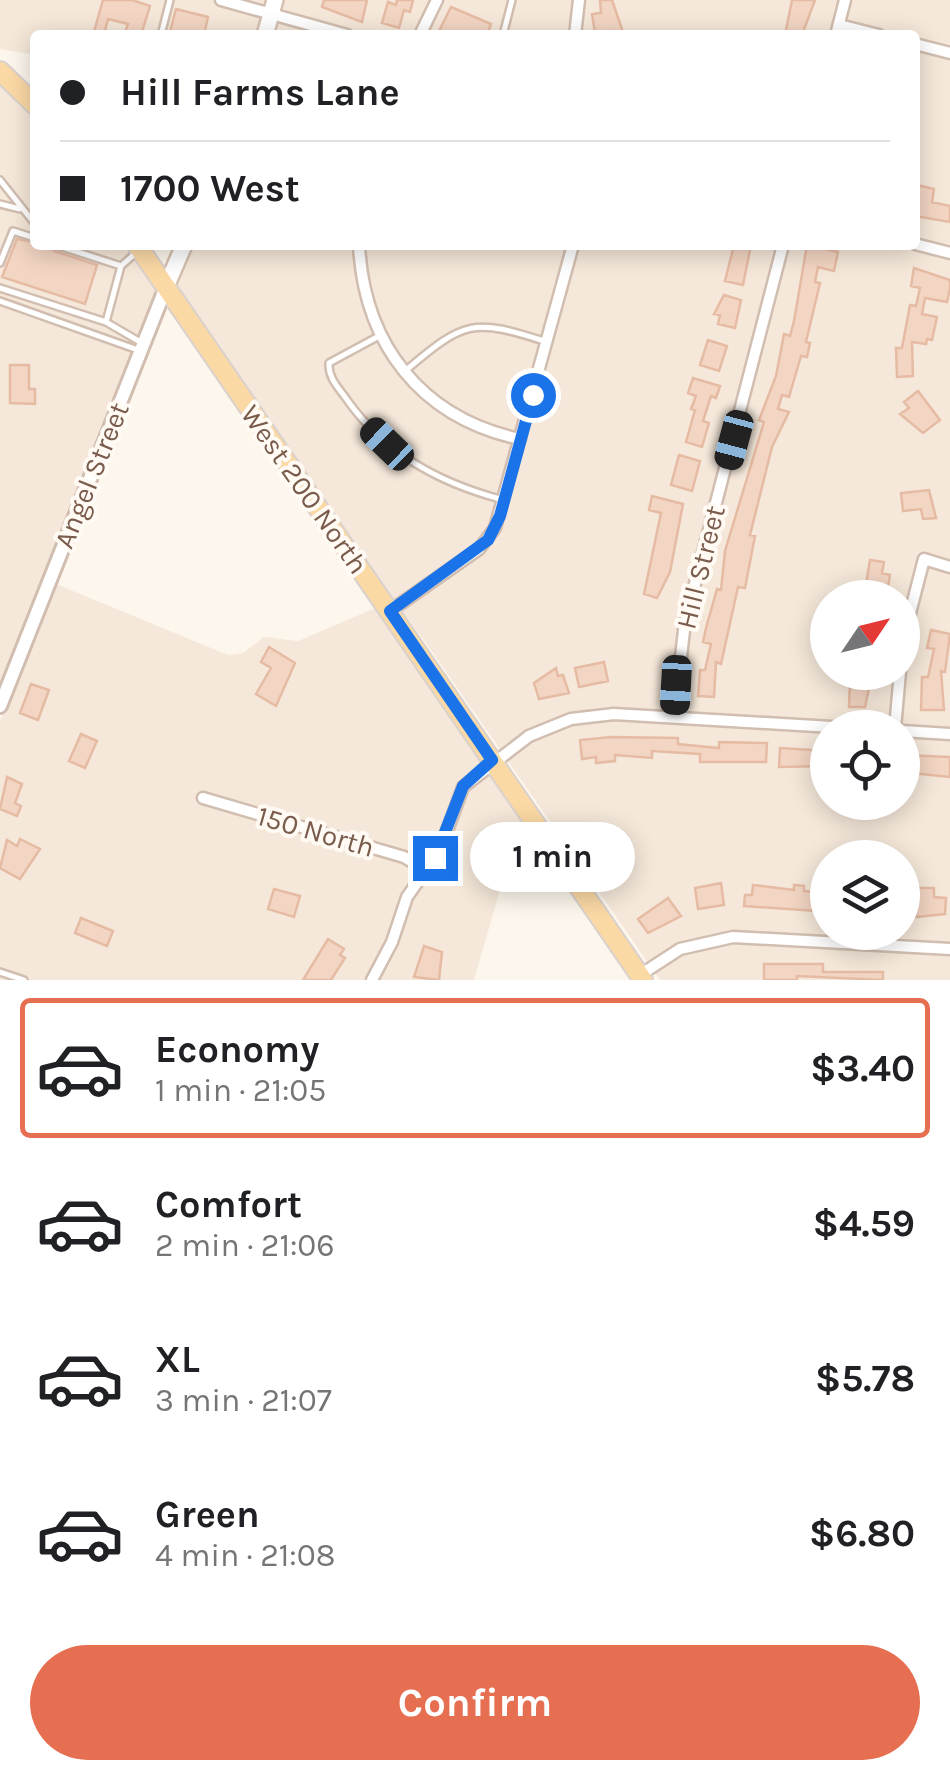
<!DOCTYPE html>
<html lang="en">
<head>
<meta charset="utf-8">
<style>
  :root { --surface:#fff; --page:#f2f2f2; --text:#202124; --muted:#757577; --line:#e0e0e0; --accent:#e76f51 }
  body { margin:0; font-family:Karla,sans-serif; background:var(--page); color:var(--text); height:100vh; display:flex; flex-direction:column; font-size:38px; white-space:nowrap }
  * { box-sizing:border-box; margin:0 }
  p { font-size:32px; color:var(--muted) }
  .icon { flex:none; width:55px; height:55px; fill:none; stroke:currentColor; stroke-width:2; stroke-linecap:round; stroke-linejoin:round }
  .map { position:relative; height:980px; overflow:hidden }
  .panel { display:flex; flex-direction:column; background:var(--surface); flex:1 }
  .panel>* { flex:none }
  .top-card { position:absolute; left:30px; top:30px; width:890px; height:220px; border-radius:10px; box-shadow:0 5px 25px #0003; display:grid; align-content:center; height:220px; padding:0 30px; background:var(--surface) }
  .needle { width:65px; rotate:55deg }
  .tools { position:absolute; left:810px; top:580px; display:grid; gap:20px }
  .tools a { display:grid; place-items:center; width:110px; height:110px; border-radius:50%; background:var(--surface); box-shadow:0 5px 25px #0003; font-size:50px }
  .end { position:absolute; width:45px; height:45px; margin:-22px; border:12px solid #1a73e8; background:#fff; box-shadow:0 0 0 5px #fff }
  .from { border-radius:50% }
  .bubble { position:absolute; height:70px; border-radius:35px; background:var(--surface); box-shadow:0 5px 25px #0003; font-size:32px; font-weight:700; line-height:70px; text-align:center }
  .car { position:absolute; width:30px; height:60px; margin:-30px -15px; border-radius:12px; box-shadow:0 0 8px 2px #0007; background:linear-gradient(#222 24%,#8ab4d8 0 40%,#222 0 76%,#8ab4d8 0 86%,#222 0) }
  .top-card b { display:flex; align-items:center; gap:35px; height:95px; font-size:38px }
  .top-card b+b { border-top:2px solid var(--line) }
  .top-card i { width:25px; height:25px; background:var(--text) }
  ul { padding:18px 0 0; list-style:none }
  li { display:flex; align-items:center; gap:30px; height:140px; margin:0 20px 15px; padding:0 10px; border:5px solid transparent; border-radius:10px }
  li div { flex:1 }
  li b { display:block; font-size:38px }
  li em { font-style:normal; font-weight:700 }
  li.current { border-color:var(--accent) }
  li>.icon { width:90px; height:90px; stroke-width:1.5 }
  .button { display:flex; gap:20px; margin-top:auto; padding:20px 30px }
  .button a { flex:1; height:115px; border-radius:60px; background:var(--accent); color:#fff; font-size:40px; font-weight:700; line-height:115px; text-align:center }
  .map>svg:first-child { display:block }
  .residential { fill:#f5e8da; fill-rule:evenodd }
  .building { fill:#f3d5c3; stroke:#e6bba3; stroke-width:2.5 }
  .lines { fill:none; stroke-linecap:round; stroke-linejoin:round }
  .service-casing { stroke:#d1beb0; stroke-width:10 }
  .minor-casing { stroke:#d1beb0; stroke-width:15 }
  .tertiary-casing { stroke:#d1beb0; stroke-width:18 }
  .secondary-casing { stroke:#d6c0b0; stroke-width:20 }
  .primary-casing { stroke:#dad1cd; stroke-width:22 }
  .service { stroke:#fff; stroke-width:5 }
  .minor { stroke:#fff; stroke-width:10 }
  .tertiary { stroke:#fff; stroke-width:12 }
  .secondary { stroke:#fff; stroke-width:15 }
  .primary { stroke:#fbd9a5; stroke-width:18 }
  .route { stroke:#1a73e8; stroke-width:12 }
  .labels { text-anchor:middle; stroke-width:8; stroke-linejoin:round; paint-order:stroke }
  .street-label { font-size:28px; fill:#7a5c4d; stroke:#fffaf3 }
</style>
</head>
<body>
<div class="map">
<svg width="950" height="980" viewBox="0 0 950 980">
  <rect width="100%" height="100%" fill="#fdf6ec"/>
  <path class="residential" d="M0 0H266L258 35H35V55L0 49Z
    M272 0H950V980H660L431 650 166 288 0 706V71L35 105V245H137L166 286 183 245H915V35H263ZM828 598H902V672H828ZM828 728H902V802H828ZM828 858H902V932H828Z
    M56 584 228 655 243 653 264 637 298 641 375 608 521 817 474 980H0V721Z"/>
  <path class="building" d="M103 0H132L150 6 141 35H124L128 24 108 19 104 35H93Z
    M324 0H367L362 22 322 7Z
    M397 0H413L410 12 404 10 399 28 382 23 388 2 396 5Z
    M600 0H612L624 35H614V31L595 33 592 14 601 13Z
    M792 0H815L802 35H785Z
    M451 7 491 24 487 35H437Z
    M176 9 208 17 204 35H169Z
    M917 185 934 189 932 202 950 206V222L915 216Z
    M17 239 50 245 54 251 97 265 85 304 2 277Z
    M734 245H751L743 285 725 281Z
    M807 245 838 252 834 271 818 267 815 282 820 283 806 342 810 343 807 357 801 356 789 397 782 395 778 409 789 412 772 447 750 535 755 536 745 588 738 587 721 664 716 662 714 697 698 696 700 670H705L711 644 703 642 706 628 717 589 721 590 725 551 764 422 759 420 776 376 784 334 790 336 794 321Z
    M914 268 950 280V288L947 302 925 298 922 314 937 317 932 340 927 339 926 344 912 342 913 376 897 377 896 348H902L910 305 916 306 920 288 911 286Z
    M724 295 741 300 735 328 718 324 720 315 714 314Z
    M708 340 727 346 719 371 700 365Z
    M10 365H29V389H35V404L10 403Z
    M693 378 720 386 716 398 711 396 703 421 709 423 702 447 686 442 695 410 691 409 696 396 688 393Z
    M918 391 940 420 923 433 900 414 909 408 904 402Z
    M679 455 700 461 692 491 671 485Z
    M929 490 936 518 923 519 921 509 903 511 901 493Z
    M652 496 683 504 670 572 657 598 644 594 661 513 649 510Z
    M870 560 884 562 882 573 890 575 887 593 866 584Z
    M931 630 950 634 945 672 941 671 944 710H921L922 677H928L934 649 927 648Z
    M269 647 295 663 276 706 256 694 271 668 261 662Z
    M604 662 608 681 579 687 575 668Z
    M556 668 558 676 563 675 569 693 539 699 534 683Z
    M850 679H871L865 707H849Z
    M31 684 49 690 38 720 20 713Z
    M81 734 97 741 85 768 69 761Z
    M611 737 678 738V744L719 748V742L767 743 766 762H700V754L652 751V758L615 755V761L596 763V757L582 759 580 740Z
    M780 748 828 751V766L779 767Z
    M902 755 950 757V777L902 772Z
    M7 777 22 784 15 803 21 806 17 816 0 809Z
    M20 839 40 849 20 879 0 868 7 840 17 846Z
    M721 883 724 905 698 909 695 888Z
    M753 885 794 890V885L804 886V891L816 892V911L744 906 745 895H752Z
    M917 888H934V897L946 898 945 914 916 917Z
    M274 889 300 896 294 917 268 909Z
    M668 898 681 916 648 933 638 919Z
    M81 918 113 931 107 946 75 933Z
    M328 939 344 949 340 955 345 958 331 980H303Z
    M424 946 442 952 439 980 414 977Z
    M764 964H823V972H883V980L797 976V980H764Z"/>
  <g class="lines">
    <defs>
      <path id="service" d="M161 35 170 0
        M503 35 512 0
        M0 180 35 224
        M0 204 20 209
        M56 245 121 266
        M0 263 13 231 35 238
        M0 288 106 322 121 266 138 251
        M0 301 138 350
        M106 322 142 343
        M379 336 329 363C328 377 337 386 345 397 383 452 437 482 500 499
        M405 371C465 320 473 318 547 342
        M0 972 24 980"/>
      <path id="minor" d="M221 0 347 35
        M839 25 879 35
        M420 35 437 0
        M575 35 579 0
        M836 35 845 0
        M915 44 950 53
        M915 244 950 253
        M359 245C364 344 421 418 520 439
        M390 611 479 549 495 528 573 245
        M902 644 924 559 950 567
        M674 717 685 622 783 245
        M895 728 900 672
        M902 731 950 734
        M203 798 404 857 426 870
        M640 975 680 949 733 937 950 949
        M372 980 392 942 407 897 440 850 463 787 529 736 571 719 614 714 848 728"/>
      <path id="tertiary" d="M0 706 166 287"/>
      <path id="secondary" d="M265 35 275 0
        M166 287 184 245"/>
      <path id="primary" d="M0 71 35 105
        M137 245 643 980"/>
    </defs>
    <use href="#service" class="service-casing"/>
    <use href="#minor" class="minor-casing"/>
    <use href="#tertiary" class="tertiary-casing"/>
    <use href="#secondary" class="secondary-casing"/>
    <use href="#primary" class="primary-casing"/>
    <use href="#service" class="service"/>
    <use href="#minor" class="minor"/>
    <use href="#tertiary" class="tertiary"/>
    <use href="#secondary" class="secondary"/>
    <use href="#primary" class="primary"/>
  </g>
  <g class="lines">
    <path class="route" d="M435 858 463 786 492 760 390 611 488 540 500 516 533 395"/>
  </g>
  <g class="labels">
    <g class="street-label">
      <text transform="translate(91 475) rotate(-68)" y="10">Angel Street</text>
      <text transform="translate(305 489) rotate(55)" y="10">West 200 North</text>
      <text transform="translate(700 567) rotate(-76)" y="10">Hill Street</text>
      <text transform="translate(316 831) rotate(16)" y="10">150 North</text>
    </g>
  </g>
</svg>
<div class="tools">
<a><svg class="needle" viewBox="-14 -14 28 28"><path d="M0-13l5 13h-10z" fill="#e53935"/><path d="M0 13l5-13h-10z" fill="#757577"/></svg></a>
<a><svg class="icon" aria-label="locate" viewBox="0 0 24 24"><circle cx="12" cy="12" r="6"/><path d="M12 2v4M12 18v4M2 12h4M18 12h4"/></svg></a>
<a><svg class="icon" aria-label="layers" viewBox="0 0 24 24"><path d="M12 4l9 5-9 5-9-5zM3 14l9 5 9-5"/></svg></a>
</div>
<i class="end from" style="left:533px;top:395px"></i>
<i class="end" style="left:435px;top:858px"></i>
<div class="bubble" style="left:470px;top:822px;width:165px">1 min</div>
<i class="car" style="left:734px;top:440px;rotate:195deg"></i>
<i class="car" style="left:387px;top:444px;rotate:314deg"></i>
<i class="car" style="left:676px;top:685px;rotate:183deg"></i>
<div class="top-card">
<b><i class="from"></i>Hill Farms Lane</b>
<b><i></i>1700 West</b>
</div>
</div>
<section class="panel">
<ul>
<li class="current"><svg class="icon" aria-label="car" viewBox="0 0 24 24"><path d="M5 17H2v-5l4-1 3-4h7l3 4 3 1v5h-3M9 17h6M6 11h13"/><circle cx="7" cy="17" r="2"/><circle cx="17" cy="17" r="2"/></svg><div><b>Economy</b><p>1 min · 21:05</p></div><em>$3.40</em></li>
<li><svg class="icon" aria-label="car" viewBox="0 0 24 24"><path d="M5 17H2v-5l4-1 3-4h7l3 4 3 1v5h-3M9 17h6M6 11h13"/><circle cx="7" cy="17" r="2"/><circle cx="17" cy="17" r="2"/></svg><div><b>Comfort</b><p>2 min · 21:06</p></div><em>$4.59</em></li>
<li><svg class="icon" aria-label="car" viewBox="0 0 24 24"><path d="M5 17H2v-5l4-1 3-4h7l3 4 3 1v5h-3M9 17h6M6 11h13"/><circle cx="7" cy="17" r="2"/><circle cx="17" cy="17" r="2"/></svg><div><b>XL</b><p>3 min · 21:07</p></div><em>$5.78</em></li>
<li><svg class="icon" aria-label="car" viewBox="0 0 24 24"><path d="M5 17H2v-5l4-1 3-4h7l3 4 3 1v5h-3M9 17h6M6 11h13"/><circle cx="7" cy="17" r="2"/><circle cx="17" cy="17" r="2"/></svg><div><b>Green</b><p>4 min · 21:08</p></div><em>$6.80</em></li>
</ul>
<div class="button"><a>Confirm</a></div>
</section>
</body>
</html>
